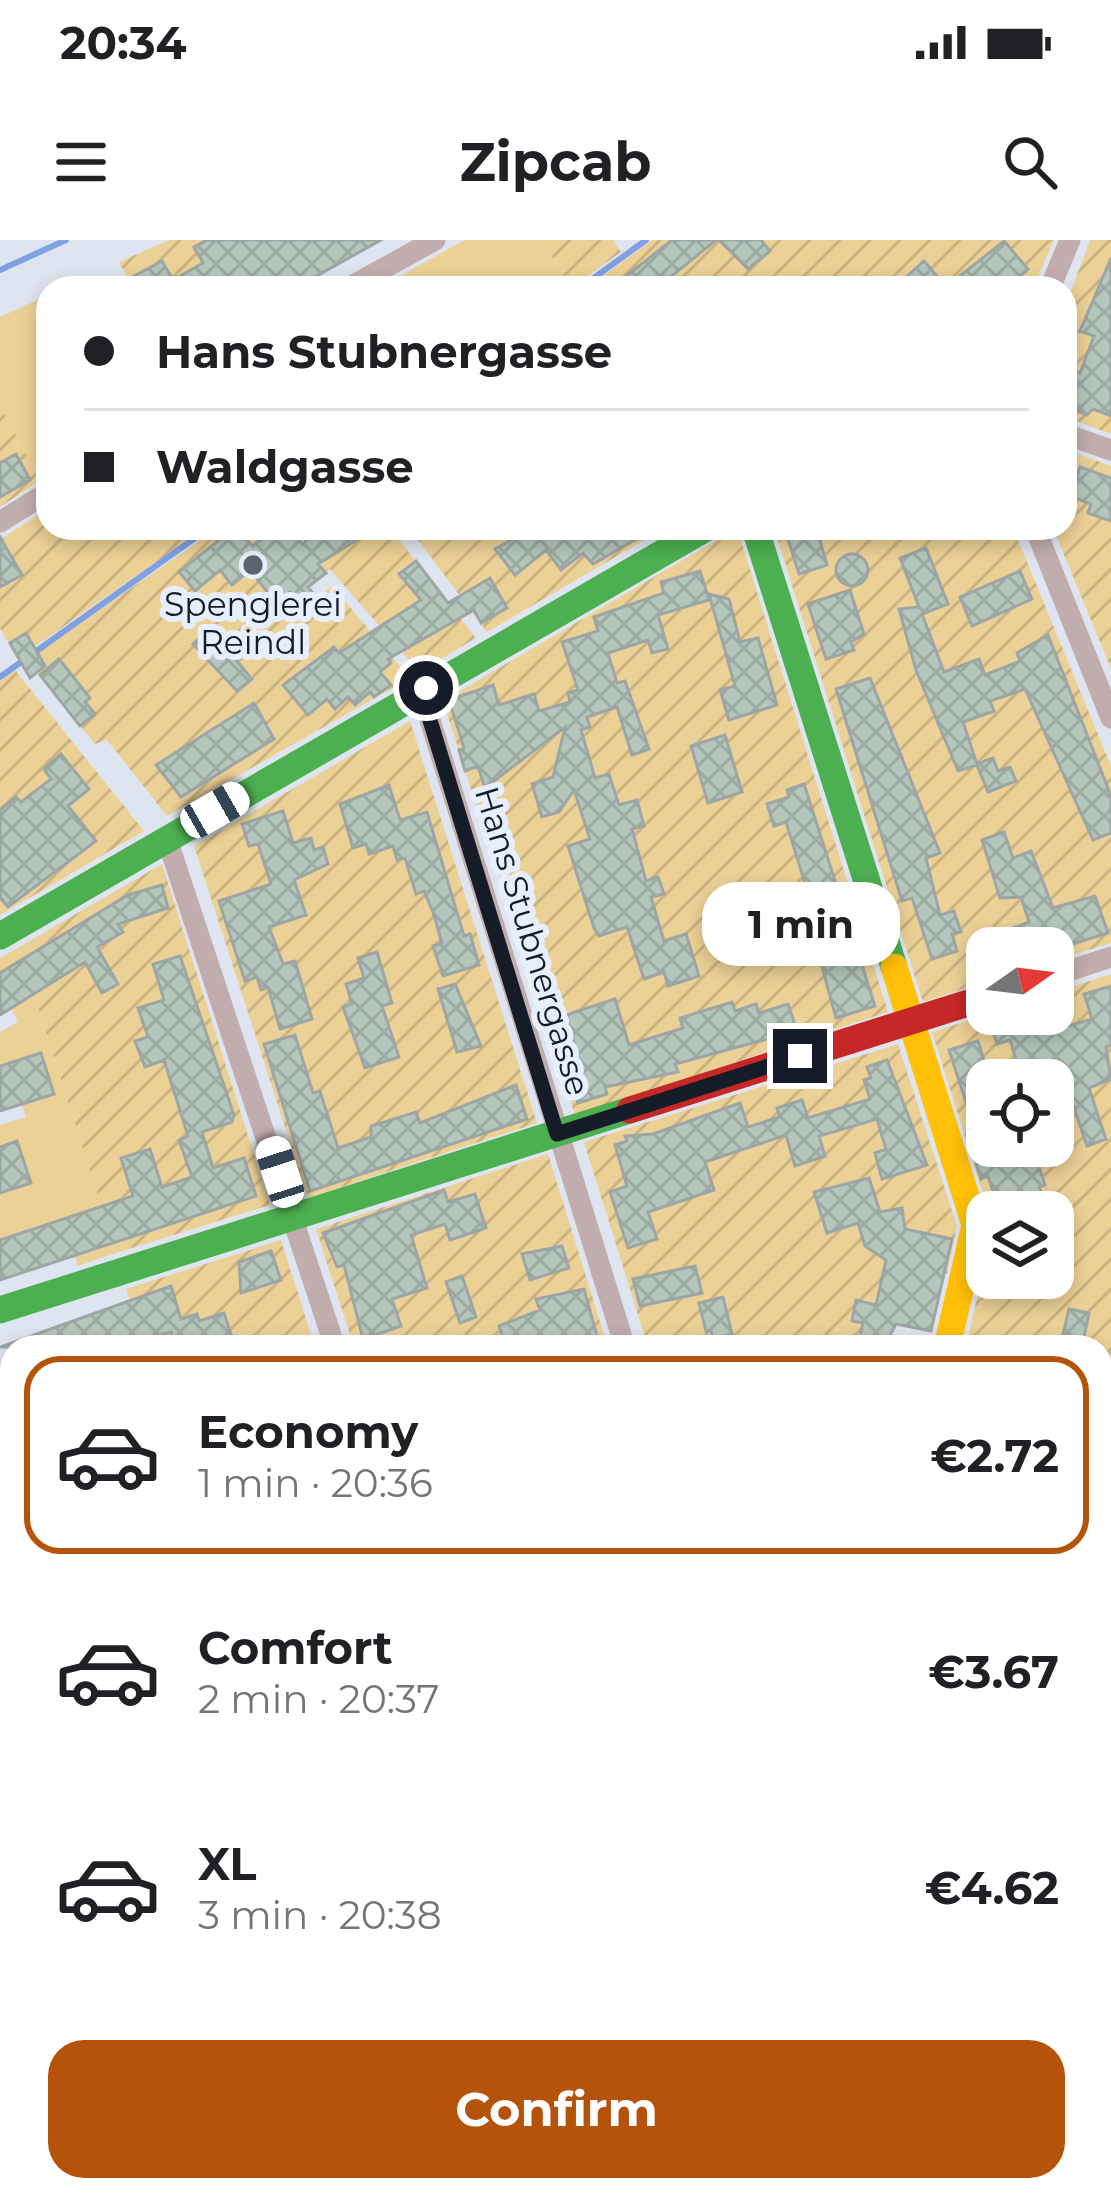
<!DOCTYPE html>
<html lang="en">
<head>
<meta charset="utf-8">
<style>
  :root { --surface:#fff; --page:#f2f2f2; --text:#202124; --muted:#757577; --line:#e0e0e0; --accent:#b45309 }
  body { margin:0; font-family:Montserrat,sans-serif; background:var(--page); color:var(--text); height:100vh; display:flex; flex-direction:column; font-size:45px; white-space:nowrap }
  * { box-sizing:border-box; margin:0 }
  p { font-size:39px; color:var(--muted) }
  .icon { flex:none; width:66px; height:66px; fill:none; stroke:currentColor; stroke-width:2; stroke-linecap:round; stroke-linejoin:round }
  .map { position:relative; flex:1; overflow:hidden }
  .panel { position:absolute; left:0px; top:1095px; width:1113px; height:867px; display:flex; flex-direction:column; background:var(--surface); border-radius:36px 36px 0 0; box-shadow:0 6px 18px #0003 }
  .panel>* { flex:none }
  .guide { position:absolute; left:36px; top:36px; width:1041px; height:264px; border-radius:36px; box-shadow:0 6px 18px #0003; display:grid; align-content:center; height:264px; padding:0 48px; background:var(--surface) }
  .needle { width:78px; rotate:76deg }
  .buttons { position:absolute; left:966px; top:687px; display:grid; gap:24px }
  .buttons a { display:grid; place-items:center; width:108px; height:108px; border-radius:24px; background:var(--surface); box-shadow:0 6px 18px #0003; font-size:60px }
  .end { position:absolute; width:54px; height:54px; margin:-27px; border:15px solid #151c28; background:#fff; box-shadow:0 0 0 6px #fff }
  .from { border-radius:50% }
  .bubble { position:absolute; height:84px; border-radius:36px; background:var(--surface); box-shadow:0 6px 18px #0003; font-size:39px; font-weight:700; line-height:84px; text-align:center }
  .car { position:absolute; width:36px; height:72px; margin:-36px -18px; border-radius:15px; box-shadow:0 0 9px 3px #0007; background:linear-gradient(#fff 24%,#345 0 40%,#fff 0 76%,#345 0 86%,#fff 0) }
  .guide b { display:flex; align-items:center; gap:42px; height:114px; font-size:45px }
  .guide b+b { border-top:3px solid var(--line) }
  .guide i { width:30px; height:30px; background:var(--text) }
  ul { padding:21px 0 0; list-style:none }
  li { display:flex; align-items:center; gap:36px; height:198px; margin:0 24px 18px; padding:0 24px; border:6px solid transparent; border-radius:36px }
  li div { flex:1 }
  li b { display:block; font-size:45px }
  li em { font-style:normal; font-weight:700 }
  li.active { border-color:var(--accent) }
  li>.icon { width:108px; height:108px; stroke-width:1.5 }
  .cta { display:flex; gap:24px; margin-top:auto; padding:24px 48px }
  .cta a { flex:1; height:138px; border-radius:36px; background:var(--accent); color:#fff; font-size:48px; font-weight:700; line-height:138px; text-align:center }
  .status { display:flex; justify-content:space-between; align-items:center; height:84px; padding:0 60px; background:var(--surface); direction:ltr }
  .status svg { height:33px; fill:currentColor }
  header { display:flex; justify-content:space-between; align-items:center; height:156px; padding:0 48px; background:var(--surface); font-size:54px; font-weight:700 }
  .map>svg:first-child { display:block }
  .grass { fill:#ecd196 }
  .garden { fill:url(#garden-furrows); fill-rule:evenodd }
  .lines { fill:none; stroke-linecap:round; stroke-linejoin:round }
  .stream { stroke:#80a0e1; stroke-width:6 }
  .building { fill:url(#building-cross-hatch); stroke:#9ea6a5; stroke-width:3 }
  .lane { stroke:#c2adae; stroke-width:10 }
  .street { stroke:#c2adae; stroke-width:21 }
  .fast { stroke:#4caf50; stroke-width:27 }
  .slow { stroke:#ffc107; stroke-width:27 }
  .jam { stroke:#c62828; stroke-width:27 }
  .route { stroke:#151c28; stroke-width:15 }
  .poi-dot { fill:#5c626e; stroke:#e7effe; stroke-width:4.5 }
  .labels { text-anchor:middle; stroke-width:12; stroke-linejoin:round; paint-order:stroke }
  .poi-label { font-size:33px; fill:#151c28; stroke:#e7effe }
  .street-label { font-size:33px; fill:#151c28; stroke:#e7effe }
</style>
</head>
<body>
<div class="status"><b>20:34</b><svg viewBox="0 0 49 12"><path d="M0 12V9h3v3zM5 12V6h3v6zM10 12V3h3v9zM15 12V0h3v12zM26 1h20v11H26zM47 4h2v5h-2z"/></svg></div>
<header><svg class="icon" aria-label="menu" viewBox="0 0 24 24"><path d="M4 6h16M4 12h16M4 18h16"/></svg>Zipcab<svg class="icon" aria-label="search" viewBox="0 0 24 24"><circle cx="10" cy="10" r="6"/><path d="M15 15l6 6"/></svg></header>
<div class="map">
<svg width="1111" height="1960" viewBox="0 0 1111 1960">
  <defs>
    <pattern id="garden-furrows" width="10" height="10" patternUnits="userSpaceOnUse" patternTransform="scale(3)"><rect width="10" height="10" fill="#ecd196"/><path d="M-1 1l2-2M0 10L10 0M9 11l2-2" fill="none" stroke="#cab381"/></pattern>
    <pattern id="building-cross-hatch" width="8" height="8" patternUnits="userSpaceOnUse" patternTransform="scale(3)"><rect width="8" height="8" fill="#b5c7bc"/><path d="M0 0l8 8M0 8l8-8" fill="none" stroke="#9baaa2"/></pattern>
  </defs>
  <rect width="100%" height="100%" fill="#dfe5f0"/>
  <path class="grass" d="M465 0H542L571 48H378Z
    M48 55V235L41 240 0 167V77Z
    M19 707 116 1013 78 1026 74 1015 0 1000V953L31 942 17 902 0 907V885L26 877 22 864 54 853 41 814 0 826V792L18 782 11 769 29 758 12 727 0 733V718Z"/>
  <path class="garden" d="M169 0H233L260 48H134L119 22Z
    M542 0H613L621 12 571 48Z
    M652 0H1054L1033 48H587Z
    M1090 0H1111V194L1065 177V67Z
    M0 167 41 240 0 267Z
    M1065 209 1111 226V429L1053 288H1065Z
    M48 268V288L200 291 17 419 0 388V300Z
    M218 288H405L396 296 476 398 419 432 330 329 294 358 304 369 332 346 410 438 167 576 107 500 95 504 27 420Z
    M433 288H665L487 392 418 300Z
    M737 288 888 772 575 875 443 461Z
    M774 288H1013L1111 526V703L1053 721V708H987V742L923 762Z
    M15 430 144 591 0 675V441Z
    M410 481 537 883 308 958 194 606Z
    M162 624 270 965 116 1013 19 707Z
    M1111 734V1236L1101 1233V1107H966L987 1013V1038H1053V972H989L932 792 988 774H1053V753ZM987 840H1053V906H987Z
    M898 804 957 986 947 1034 886 1021 866 1107H648L584 902Z
    M548 914 608 1107H354L316 989Z
    M281 1000 315 1107H144L126 1049Z
    M162 1950H357L346 1960H179L174 1954 166 1958Z"/>
  <g class="lines">
    <path class="stream" d="M0 30 66 0
      M580 48 646 0
      M0 437 209 288
      M1101 1608 1111 1605
      M0 1827 12 1825"/>
  </g>
  <path class="building" d="M207 0H381L295 48H112L162 21 173 40 203 23 194 7Z
    M672 0H716L667 40 663 35 647 48H611Z
    M719 0H761L770 11 748 29Z
    M1004 1 1028 29 1007 48H914L905 38 924 21 946 47Z
    M1111 18V176L1093 169 1087 175 1065 166V128L1080 133 1094 96 1080 91Z
    M16 214 30 240 0 257V223Z
    M1080 227 1111 238V281L1088 273 1091 264 1070 256Z
    M234 288 253 306 275 288H289L302 304 323 288H376L318 324 326 333 308 347 317 358 303 370 290 352 276 363 250 330 232 345 220 330 195 351 179 332Z
    M533 288H655L593 324 583 313 561 330 546 310 515 335 495 309Z
    M817 290 827 325 799 334 788 299Z
    M0 297 22 335 0 347Z
    M926 308 948 364 922 374 944 432 979 419 985 435 1020 421 1017 413 1048 395 1111 556V593L1093 600 1025 449 990 461 994 471 963 482 977 524 993 518 998 531 1010 527 1016 541 988 552 977 525 958 531 916 430 899 369 919 367 900 318Z
    M836 330a16 16 0 1 1 32 0a16 16 0 1 1-32 0Z
    M416 321 448 363 490 338 507 368 481 383 474 370 388 419 391 423 380 432 391 445 374 457 370 452 355 465 348 457 335 469 327 459 308 475 283 445 334 407 339 413 421 360 399 334Z
    M700 331 709 360 658 375 668 409 652 413 648 400 608 413 617 443 625 441 649 509 632 515 617 467 587 477 590 487 581 490 595 538 609 534 619 565 637 560 644 586 632 589 646 641 658 637 664 654 651 657 664 701 686 694 699 736 668 746 664 732 644 739 627 687 599 696 594 688 568 606 590 599 574 550 559 572 542 577 532 544 553 537 565 487 485 548 478 526 465 531 459 510 464 508 449 460 493 445 499 465 534 454 539 471 570 462 568 453 578 450 562 402 598 391 594 377 664 353 661 342Z
    M1020 331 1032 359 972 386 960 357Z
    M850 350 864 394 851 402 854 410 826 419 808 364Z
    M709 354 729 359 740 402 758 398 777 465 729 480 720 450 735 446Z
    M210 389 252 439 237 451 193 404Z
    M26 393 45 426 30 438 10 403Z
    M59 419 90 458 85 462 95 474 80 486 40 435Z
    M870 438 940 613 926 618 940 675 954 671 961 692 952 694 957 711 932 719 912 658 902 661 836 449Z
    M254 463 274 499 181 557 156 525Z
    M725 495 742 552 708 563 691 506Z
    M61 514 89 549 68 566 96 601 8 667 0 657V570L16 557 21 562 51 539 44 529Z
    M804 544 875 766 836 778 816 705 779 718 773 700 805 689 795 658 808 653 786 582 774 586 767 564 789 557 787 550Z
    M389 545 400 580 427 572 464 696 470 694 479 725 443 736 433 706 442 703 433 672 424 651 416 654 405 618 397 620 393 606 369 614 366 604 353 608 340 564Z
    M283 571 293 603 311 598 314 610 323 607 328 624 294 640 306 675 269 687 283 724 295 721 312 779 280 789 268 747 261 750 257 737 245 741 219 661 271 644 258 604 249 606 242 584Z
    M1004 592 1013 618 1031 611 1053 668 1095 656 1108 693 1060 708H1000L995 695 1029 682 1021 657 1000 658 982 600Z
    M162 645 168 668 118 684 123 692 97 707 118 744 102 753 85 722 0 775V733L128 655Z
    M377 712 392 763 382 766 399 817 365 828 343 767 352 764 346 744 364 738 358 718Z
    M180 716 234 875 232 882 202 892 213 928 244 918 256 956 0 1040V1000L133 956 121 918 150 909 162 947 192 937 179 900 188 896 164 820 145 827 135 801 148 797 138 768 164 760 153 724Z
    M455 744 481 806 457 812 438 749Z
    M1111 746V805L1106 807 1111 839 1089 848 1106 899 1087 906 1060 826 1022 839 1010 800 997 804 992 787 1017 775 1021 785 1057 774 1061 788 1092 779 1084 754Z
    M615 759 629 805 683 788 680 778 732 762 735 771 756 764 759 773 788 764 797 791 675 824 678 832 605 847 607 854 578 863 568 831 581 827 566 775Z
    M295 795 313 853 320 851 338 908 371 897V886L416 872 420 883 516 845 527 879 310 951 264 804Z
    M978 801 990 840 987 906 1034 911 1045 945 1039 947 1043 957 999 971 988 936 981 939 976 924 985 921 949 810Z
    M41 813 54 854 0 871V826Z
    M887 820 927 925 882 939 875 913 886 909 877 879 819 896 825 916 795 926 786 895 705 922 714 950 648 972 657 999 628 1008 610 952 627 946 615 905 627 901 625 896 653 894 740 863 748 887 780 877 777 868 802 860 808 878 870 859 864 840 871 838 867 827Z
    M17 901 31 943 0 953V907Z
    M869 938 880 972 902 968 905 989 952 999 931 1091 896 1084 884 1107H858L863 1083 852 1081 856 1060 876 1065 886 1020 865 1006 858 983 827 993 814 952Z
    M444 950 448 962 475 954 486 988 450 1000 445 984 411 995 427 1048 392 1059 401 1086 363 1099 344 1025 337 1027 323 993Z
    M562 1006 569 1028 530 1040 522 1014Z
    M271 1011 281 1040 241 1053 239 1022Z
    M695 1026 702 1053 640 1066 633 1039Z
    M462 1036 476 1077 460 1083 446 1042Z
    M171 1046 181 1079 197 1074 199 1081 224 1073 235 1107H176L171 1092 113 1107H0Z
    M584 1049 600 1107H506L499 1086 540 1070 536 1059Z
    M723 1057 732 1094 713 1099 711 1090 706 1091 699 1063Z
    M1069 1069 1089 1073 1082 1107H1060Z"/>
  <g class="lines">
    <path class="lane" d="M0 1372 12 1369
      M1101 1722 1111 1723"/>
    <path class="street" d="M348 48 435 0
      M1050 48 1070 0
      M1065 194 1111 210
      M0 282 48 252
      M1035 288 1111 478
      M421 451 625 1107
      M167 599 335 1107
      M1053 736 1111 717
      M0 1181 12 1219
      M1101 1242 1111 1244"/>
    <path class="fast" d="M755 288 894 727
      M0 696 706 288
      M0 1070 630 870
      M1101 1832 1111 1830"/>
    <path class="slow" d="M894 727 975 985 947 1107
      M1101 1409 1111 1380
      M450 1960 466 1950"/>
    <path class="jam" d="M630 870 987 757"/>
  </g>
  <g class="lines">
    <path class="route" d="M426 448 421 451 557 894 800 816"/>
  </g>
  <circle class="poi-dot" cx="253" cy="325" r="12"/>
  <g class="labels">
    <g class="poi-label">
      <text x="253" y="376">Spenglerei<tspan x="253" dy="38">Reindl</tspan></text>
    </g>
    <g class="street-label">
      <text transform="translate(533 701) rotate(73)" y="12">Hans Stubnergasse</text>
    </g>
  </g>
</svg>
<div class="buttons">
<a><svg class="needle" viewBox="-14 -14 28 28"><path d="M0-13l5 13h-10z" fill="#e53935"/><path d="M0 13l5-13h-10z" fill="#757577"/></svg></a>
<a><svg class="icon" aria-label="locate" viewBox="0 0 24 24"><circle cx="12" cy="12" r="6"/><path d="M12 2v4M12 18v4M2 12h4M18 12h4"/></svg></a>
<a><svg class="icon" aria-label="layers" viewBox="0 0 24 24"><path d="M12 4l9 5-9 5-9-5zM3 14l9 5 9-5"/></svg></a>
</div>
<i class="end from" style="left:426px;top:448px"></i>
<i class="end" style="left:800px;top:816px"></i>
<div class="bubble" style="left:702px;top:642px;width:198px">1 min</div>
<i class="car" style="left:215px;top:570px;rotate:60deg"></i>
<i class="car" style="left:280px;top:932px;rotate:342deg"></i>
<div class="guide">
<b><i class="from"></i>Hans Stubnergasse</b>
<b><i></i>Waldgasse</b>
</div>
<section class="panel">
<ul>
<li class="active"><svg class="icon" aria-label="car" viewBox="0 0 24 24"><path d="M5 17H2v-5l4-1 3-4h7l3 4 3 1v5h-3M9 17h6M6 11h13"/><circle cx="7" cy="17" r="2"/><circle cx="17" cy="17" r="2"/></svg><div><b>Economy</b><p>1 min · 20:36</p></div><em>€2.72</em></li>
<li><svg class="icon" aria-label="car" viewBox="0 0 24 24"><path d="M5 17H2v-5l4-1 3-4h7l3 4 3 1v5h-3M9 17h6M6 11h13"/><circle cx="7" cy="17" r="2"/><circle cx="17" cy="17" r="2"/></svg><div><b>Comfort</b><p>2 min · 20:37</p></div><em>€3.67</em></li>
<li><svg class="icon" aria-label="car" viewBox="0 0 24 24"><path d="M5 17H2v-5l4-1 3-4h7l3 4 3 1v5h-3M9 17h6M6 11h13"/><circle cx="7" cy="17" r="2"/><circle cx="17" cy="17" r="2"/></svg><div><b>XL</b><p>3 min · 20:38</p></div><em>€4.62</em></li>
</ul>
<div class="cta"><a>Confirm</a></div>
</section>
</div>
</body>
</html>
